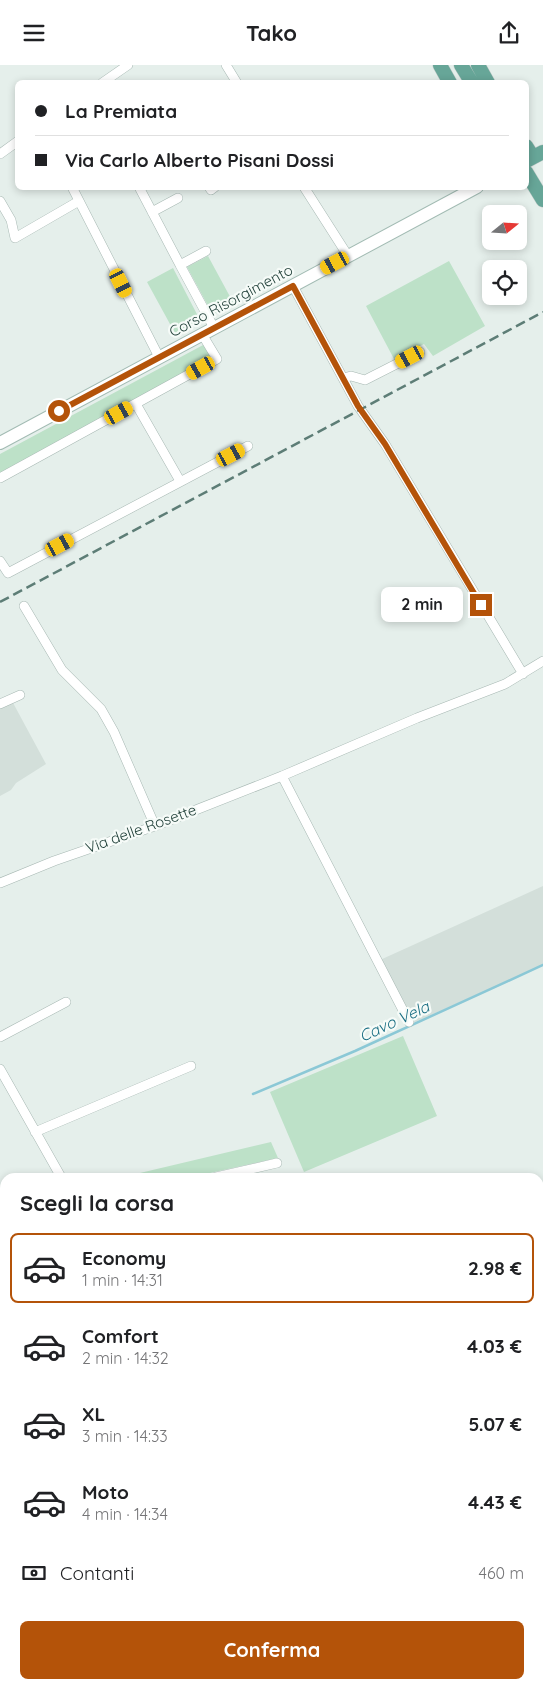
<!DOCTYPE html>
<html lang="it">
<head>
<meta charset="utf-8">
<style>
  :root { --surface:#fff; --page:#f2f2f2; --text:#202124; --muted:#757577; --line:#e0e0e0; --accent:#b45309 }
  body { margin:0; font-family:Quicksand,sans-serif; background:var(--page); color:var(--text); height:100vh; display:flex; flex-direction:column; font-size:19px; white-space:nowrap }
  * { box-sizing:border-box; margin:0 }
  p { font-size:16px; color:var(--muted) }
  .icon { flex:none; width:28px; height:28px; fill:none; stroke:currentColor; stroke-width:2; stroke-linecap:round; stroke-linejoin:round }
  .map { position:relative; flex:1; overflow:hidden }
  .panel { position:absolute; left:0px; top:1108px; width:544px; height:516px; display:flex; flex-direction:column; background:var(--surface); border-radius:15px 15px 0 0; box-shadow:0 2px 8px #0003 }
  .panel>* { flex:none }
  .banner { position:absolute; left:15px; top:15px; width:514px; height:110px; border-radius:8px; box-shadow:0 2px 8px #0003; display:grid; align-content:center; height:110px; padding:0 20px; background:var(--surface) }
  .needle { width:32px; rotate:72deg }
  .controls { position:absolute; left:482px; top:140px; display:grid; gap:10px }
  .controls a { display:grid; place-items:center; width:45px; height:45px; border-radius:8px; background:var(--surface); box-shadow:0 2px 8px #0003; font-size:25px }
  .end { position:absolute; width:22px; height:22px; margin:-11px; border:6px solid #b45309; background:#fff; box-shadow:0 0 0 2px #fff }
  .from { border-radius:50% }
  .bubble { position:absolute; height:35px; border-radius:8px; background:var(--surface); box-shadow:0 2px 8px #0003; font-size:16px; font-weight:700; line-height:35px; text-align:center }
  .car { position:absolute; width:15px; height:30px; margin:-15px -8px; border-radius:6px; box-shadow:0 0 4px 1px #0007; background:linear-gradient(#f5c518 24%,#345 0 40%,#f5c518 0 76%,#345 0 86%,#f5c518 0) }
  .banner b { display:flex; align-items:center; gap:18px; height:48px; font-size:19px }
  .banner b+b { border-top:1px solid var(--line) }
  .banner i { width:12px; height:12px; background:var(--text) }
  ul { padding:0; list-style:none }
  li { display:flex; align-items:center; gap:15px; height:70px; margin:0 10px 8px; padding:0 10px; border:2px solid transparent; border-radius:8px }
  li div { flex:1 }
  li b { display:block; font-size:19px }
  li em { font-style:normal; font-weight:700 }
  li.active { border-color:var(--accent) }
  li>.icon { width:45px; height:45px; stroke-width:1.5 }
  h2 { padding:0 20px; font-size:22px; line-height:60px }
  .pay { display:flex; align-items:center; gap:12px; height:55px; padding:0 20px; font-size:19px }
  .pay p { margin-inline-start:auto }
  .action { display:flex; gap:10px; margin-top:auto; padding:10px 20px }
  .action a { flex:1; height:58px; border-radius:8px; background:var(--accent); color:#fff; font-size:20px; font-weight:700; line-height:58px; text-align:center }
  header { display:flex; justify-content:space-between; align-items:center; height:65px; padding:0 20px; background:var(--surface); font-size:22px; font-weight:700 }
  .map>svg:first-child { display:block }
  .built { fill:#d3dfda }
  .green { fill:#bde1c8 }
  .water { fill:#8bc8d6 }
  .lines { fill:none; stroke-linecap:round; stroke-linejoin:round }
  .stream { stroke:#8bc8d6; stroke-width:2.5 }
  .minor-casing { stroke:#a7b8b3; stroke-width:10 }
  .secondary-casing { stroke:#a2bbb3; stroke-width:14 }
  .primary-casing { stroke:#c1cac8; stroke-width:15 }
  .minor { stroke:#fff; stroke-width:9 }
  .secondary { stroke:#fff; stroke-width:12 }
  .primary { stroke:#67a698; stroke-width:14 }
  .rail { stroke:#5d7d76; stroke-width:2.5; stroke-dasharray:10 5; stroke-linecap:butt }
  .route { stroke:#b45309; stroke-width:6 }
  .labels { text-anchor:middle; stroke-width:4.5; stroke-linejoin:round; paint-order:stroke }
  .street-label { font-size:15px; fill:#23423b; stroke:#f6fbf8 }
  .water-label { font-size:16px; font-style:italic; fill:#186d82; stroke:#f6fbf8 }
</style>
</head>
<body>
<header><svg class="icon" aria-label="menu" viewBox="0 0 24 24"><path d="M4 6h16M4 12h16M4 18h16"/></svg>Tako<svg class="icon" aria-label="share" viewBox="0 0 24 24"><path d="M12 15V3M7 8l5-5 5 5M5 13v7h14v-7"/></svg></header>
<div class="map">
<svg width="543" height="1623" viewBox="0 0 543 1623">
  <rect width="100%" height="100%" fill="#e5efeb"/>
  <path class="built" d="M12 636 46 699 16 718 11 725 0 731V642Z
    M543 821V900L413 958 380 895Z
    M349 1619H515V1623H351Z"/>
  <path class="green" d="M208 191 234 239 213 250 187 202Z
    M449 196 485 261 433 291 424 279 394 294 366 241Z
    M173 203 201 257 176 270 147 217Z
    M205 279 211 291 210 296 0 409V389Z
    M403 971 437 1051 304 1107 270 1027Z
    M271 1077 278 1093 192 1112H123Z
    M5 1138V1157L0 1158V1139Z
    M539 1432 543 1434V1457L539 1458Z
    M543 1474V1499L539 1500V1475Z
    M272 1619H340L342 1623H252Z"/>
  <path class="water" d="M5 1530V1552L0 1553V1531Z"/>
  <g class="lines">
    <path class="stream" d="M253 1029 355 986 543 900
      M336 1619 338 1623
      M517 1619V1623
      M260 1623 282 1619"/>
    <defs>
      <path id="minor" d="M226 0 237 18
        M102 18 128 0
        M0 89 18 76
        M72 122 159 292
        M139 122 180 200
        M209 122 211 125 215 122
        M304 122 348 191
        M0 136 11 155 15 173 79 136
        M152 147 178 133
        M206 186 180 200 214 263
        M293 221 358 341 385 379 523 609
        M343 313 351 311 365 315 420 287
        M136 339 180 416
        M0 413 217 294 202 269
        M0 496 8 508 248 381
        M24 541 62 605 101 644 114 667 155 761
        M0 639 20 630
        M282 711 409 957
        M0 818 54 796 155 761 282 711 417 653 505 619 543 596
        M0 972 66 937
        M0 1004 61 1112
        M35 1067 191 1001
        M216 1112 277 1098
        M0 1164 5 1163"/>
      <path id="secondary" d="M0 378 477 122
        M0 1507H5"/>
      <path id="primary" d="M440 0 450 18
        M461 0 472 18
        M478 0 488 18
        M526 81 533 92
        M526 96 543 87
        M526 107 543 135
        M539 1134 543 1126
        M539 1424 543 1426
        M539 1511 543 1509
        M543 1533V1545
        M539 1599 541 1623"/>
    </defs>
    <use href="#minor" class="minor-casing"/>
    <use href="#secondary" class="secondary-casing"/>
    <use href="#primary" class="primary-casing"/>
    <use href="#minor" class="minor"/>
    <use href="#secondary" class="secondary"/>
    <use href="#primary" class="primary"/>
    <path class="rail" d="M0 537 543 247"/>
  </g>
  <g class="lines">
    <path class="route" d="M59 346 293 221 358 341 385 379 481 540"/>
  </g>
  <g class="labels">
    <g class="street-label">
      <text transform="translate(231 236) rotate(-28)" y="5">Corso Risorgimento</text>
      <text transform="translate(141 764) rotate(-20)" y="5">Via delle Rosette</text>
    </g>
    <g class="water-label">
      <text transform="translate(394 956) rotate(-25)" y="6">Cavo Vela</text>
    </g>
  </g>
</svg>
<div class="controls">
<a><svg class="needle" viewBox="-14 -14 28 28"><path d="M0-13l5 13h-10z" fill="#e53935"/><path d="M0 13l5-13h-10z" fill="#757577"/></svg></a>
<a><svg class="icon" aria-label="locate" viewBox="0 0 24 24"><circle cx="12" cy="12" r="6"/><path d="M12 2v4M12 18v4M2 12h4M18 12h4"/></svg></a>
</div>
<i class="end from" style="left:59px;top:346px"></i>
<i class="end" style="left:481px;top:540px"></i>
<div class="bubble" style="left:381px;top:522px;width:82px">2 min</div>
<i class="car" style="left:335px;top:198px;rotate:242deg"></i>
<i class="car" style="left:121px;top:218px;rotate:153deg"></i>
<i class="car" style="left:410px;top:292px;rotate:242deg"></i>
<i class="car" style="left:201px;top:303px;rotate:241deg"></i>
<i class="car" style="left:119px;top:348px;rotate:61deg"></i>
<i class="car" style="left:231px;top:390px;rotate:62deg"></i>
<i class="car" style="left:60px;top:480px;rotate:62deg"></i>
<div class="banner">
<b><i class="from"></i>La Premiata</b>
<b><i></i>Via Carlo Alberto Pisani Dossi</b>
</div>
<section class="panel">
<h2>Scegli la corsa</h2>
<ul>
<li class="active"><svg class="icon" aria-label="car" viewBox="0 0 24 24"><path d="M5 17H2v-5l4-1 3-4h7l3 4 3 1v5h-3M9 17h6M6 11h13"/><circle cx="7" cy="17" r="2"/><circle cx="17" cy="17" r="2"/></svg><div><b>Economy</b><p>1 min · 14:31</p></div><em>2.98 €</em></li>
<li><svg class="icon" aria-label="car" viewBox="0 0 24 24"><path d="M5 17H2v-5l4-1 3-4h7l3 4 3 1v5h-3M9 17h6M6 11h13"/><circle cx="7" cy="17" r="2"/><circle cx="17" cy="17" r="2"/></svg><div><b>Comfort</b><p>2 min · 14:32</p></div><em>4.03 €</em></li>
<li><svg class="icon" aria-label="car" viewBox="0 0 24 24"><path d="M5 17H2v-5l4-1 3-4h7l3 4 3 1v5h-3M9 17h6M6 11h13"/><circle cx="7" cy="17" r="2"/><circle cx="17" cy="17" r="2"/></svg><div><b>XL</b><p>3 min · 14:33</p></div><em>5.07 €</em></li>
<li><svg class="icon" aria-label="car" viewBox="0 0 24 24"><path d="M5 17H2v-5l4-1 3-4h7l3 4 3 1v5h-3M9 17h6M6 11h13"/><circle cx="7" cy="17" r="2"/><circle cx="17" cy="17" r="2"/></svg><div><b>Moto</b><p>4 min · 14:34</p></div><em>4.43 €</em></li>
</ul>
<div class="pay"><svg class="icon" aria-label="cash" viewBox="0 0 24 24"><path d="M3 7h18v10H3z"/><circle cx="12" cy="12" r="2"/></svg>Contanti<p>460 m</p></div>
<div class="action"><a>Conferma</a></div>
</section>
</div>
</body>
</html>
